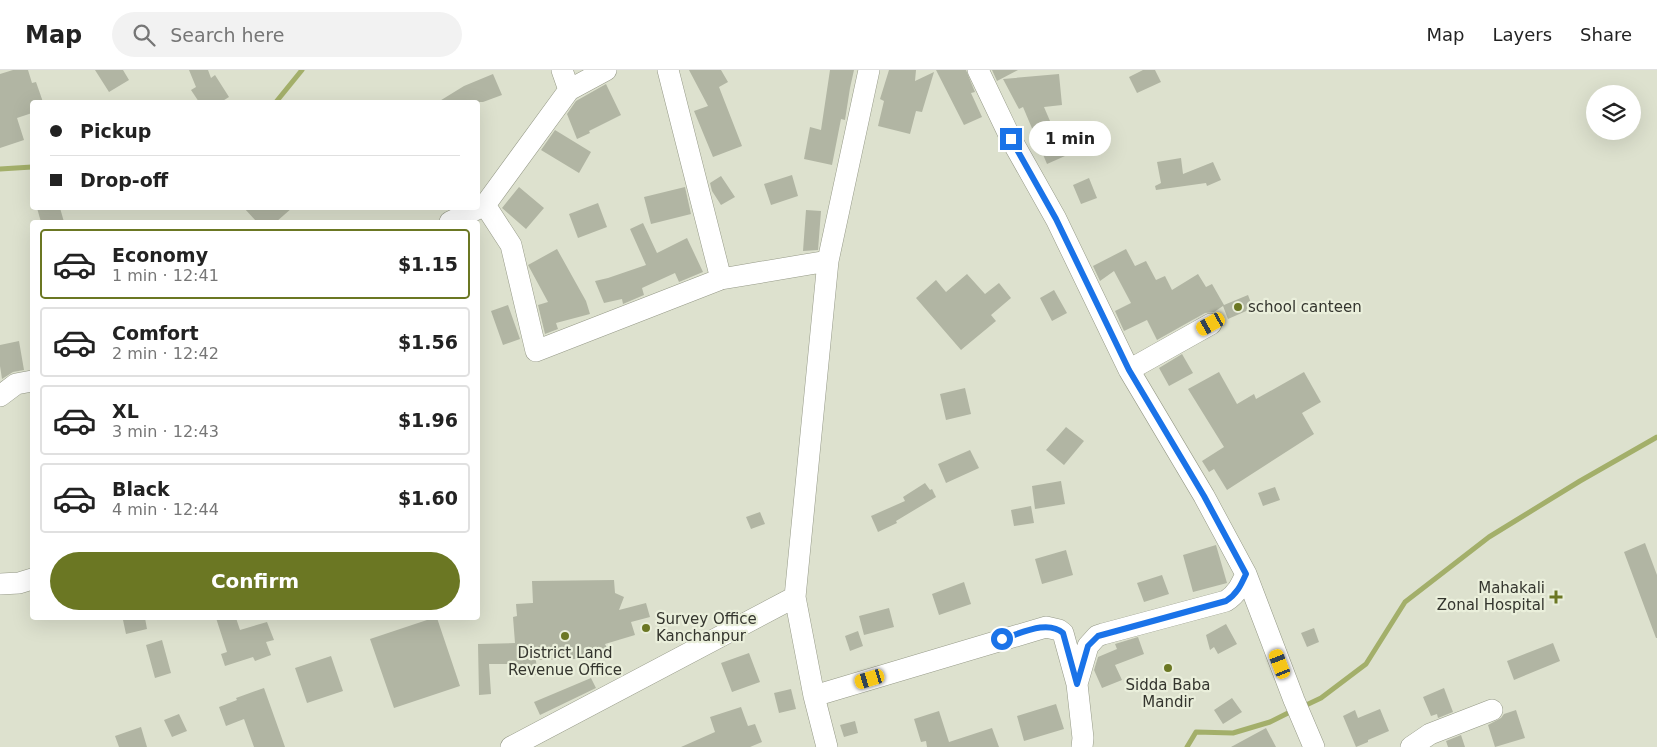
<!DOCTYPE html>
<html lang="en">
<head>
<meta charset="utf-8">
<style>
  :root { --surface:#fff; --page:#f2f2f2; --text:#222; --muted:#767676; --line:#e0e0e0; --accent:#6b7723 }
  body { margin:0; font-family:"DejaVu Sans",sans-serif; background:var(--page); color:var(--text); height:100vh; display:flex; flex-direction:column; font-size:19px; white-space:nowrap }
  * { box-sizing:border-box; margin:0 }
  p { font-size:16px; color:var(--muted) }
  .icon { flex:none; width:28px; height:28px; fill:none; stroke:currentColor; stroke-width:2; stroke-linecap:round; stroke-linejoin:round }
  .map { position:relative; flex:1; overflow:hidden }
  .sheet { position:absolute; left:30px; top:150px; width:450px; height:400px; display:flex; flex-direction:column; background:var(--surface); border-radius:5px; box-shadow:0 5px 20px #0002 }
  .sheet>* { flex:none }
  .top-card { position:absolute; left:30px; top:30px; width:450px; height:110px; border-radius:5px; box-shadow:0 5px 20px #0002; display:grid; align-content:center; height:110px; padding:0 20px; background:var(--surface) }
  .fabs { position:absolute; left:1586px; top:15px; display:grid; gap:10px }
  .fabs a { display:grid; place-items:center; width:55px; height:55px; border-radius:50%; background:var(--surface); box-shadow:0 5px 20px #0002; font-size:25px }
  .end { position:absolute; width:22px; height:22px; margin:-11px; border:6px solid #1a73e8; background:#fff; box-shadow:0 0 0 2px #fff }
  .from { border-radius:50% }
  .bubble { position:absolute; height:35px; border-radius:18px; background:var(--surface); box-shadow:0 5px 20px #0002; font-size:16px; font-weight:600; line-height:35px; text-align:center }
  .car { position:absolute; width:15px; height:30px; margin:-15px -8px; border-radius:6px; box-shadow:0 0 4px 1px #0007; background:linear-gradient(#f5c518 24%,#345 0 40%,#f5c518 0 76%,#345 0 86%,#f5c518 0) }
  .top-card b { display:flex; align-items:center; gap:18px; height:48px; font-size:19px }
  .top-card b+b { border-top:1px solid var(--line) }
  .top-card i { width:12px; height:12px; background:var(--text) }
  ul { padding:9px 0 0; list-style:none }
  li { display:flex; align-items:center; gap:15px; height:70px; margin:0 10px 8px; padding:0 10px; border:2px solid var(--line); border-radius:5px }
  li div { flex:1 }
  li b { display:block; font-size:19px }
  li em { font-style:normal; font-weight:600 }
  li.current { border-color:var(--accent) }
  li>.icon { width:45px; height:45px; stroke-width:1.5 }
  .primary-button { display:flex; gap:10px; margin-top:auto; padding:10px 20px }
  .primary-button a { flex:1; height:58px; border-radius:30px; background:var(--accent); color:#fff; font-size:20px; font-weight:600; line-height:58px; text-align:center }
  header { display:flex; align-items:center; gap:30px; box-sizing:border-box; height:70px; padding:0 25px; background:var(--surface); border-bottom:1px solid var(--line) }
  header strong { font-size:24px }
  nav { display:flex; gap:28px; margin-inline-start:auto; font-size:18px }
  .search { width:350px; height:45px; background:var(--page); display:flex; align-items:center; gap:12px; box-sizing:border-box; padding:0 18px; border-radius:28px; color:var(--muted); font-size:19px }
  .map>svg:first-child { display:block }
  .lines { fill:none; stroke-linecap:round; stroke-linejoin:round }
  .stream { stroke:#a3af6a; stroke-width:5 }
  .building { fill:#b1b5a3 }
  .minor-casing { stroke:#959987; stroke-width:22 }
  .minor { stroke:#fff; stroke-width:21 }
  .route { stroke:#1a73e8; stroke-width:6 }
  .poi-dot { fill:#6b7723; stroke:#eaefdb; stroke-width:2 }
  .labels { text-anchor:middle; stroke-width:4.5; stroke-linejoin:round; paint-order:stroke }
  .poi-label { font-size:15px; fill:#34352e; stroke:#eaefdb; text-anchor:start }
</style>
</head>
<body>
<header>
<strong>Map</strong>
<div class="search"><svg class="icon" aria-label="search" viewBox="0 0 24 24"><circle cx="10" cy="10" r="6"/><path d="M15 15l6 6"/></svg>Search here</div>
<nav><a>Map</a><a>Layers</a><a>Share</a></nav>
</header>
<div class="map">
<svg width="1657" height="677" viewBox="0 0 1657 677">
  <rect width="100%" height="100%" fill="#dde1ce"/>
  <g class="lines">
    <path class="stream" d="M276 32 302 0
      M0 99 32 97
      M1302 637 1321 628 1366 594 1405 532 1489 467 1580 411 1657 367
      M1187 677 1196 662 1233 663 1270 652 1294 640"/>
  </g>
  <path class="building" d="M13 0H28L32 13 36 12 43 32H32V43L17 48 24 70 0 78V4Z
    M95 0H123L129 10 109 22Z
    M189 0H208L211 8 215 5 229 27 221 32H199L191 20 196 17Z
    M689 0H721L728 12 719 17 742 76 713 87 694 41 708 36Z
    M830 0H854L850 18 845 50 841 49 832 95 804 89 810 57 821 60Z
    M889 0H916L915 11 934 2 922 42 916 41 910 64 878 56 884 31 880 29Z
    M936 0H966L975 22 971 23 982 47 964 55Z
    M992 0H1018L997 11Z
    M1143 0H1155L1161 12 1137 23 1129 7Z
    M493 4 502 25 483 32H438L464 16Z
    M1059 4 1062 35 1044 37 1065 86 1047 94 1023 37 1019 39 1003 9Z
    M606 14 621 45 589 61 590 63 577 69 567 44 576 31Z
    M555 60 591 82 579 103 541 80Z
    M1181 88 1183 104 1213 92 1221 110 1207 116 1206 113 1156 120 1155 116 1161 113 1157 92Z
    M792 105 798 126 771 135 764 114Z
    M721 106 735 127 721 135 712 121 710 113Z
    M1089 108 1097 128 1081 134 1073 115Z
    M519 117 544 138 526 159 502 138Z
    M685 117 691 144 651 154 644 127Z
    M598 133 607 157 578 168 569 144Z
    M37 138H60L64 152H41Z
    M244 138H292L276 152H257Z
    M806 140 821 141 818 180 803 181Z
    M643 153 657 183 687 168 703 202 679 212 675 203 642 218 644 225 623 234 622 229 604 233 595 211 608 208 646 195 630 159Z
    M557 179 586 231 590 244 556 253 558 259 545 264 538 235 548 232 528 195Z
    M1126 179 1135 196 1146 191 1156 210 1165 206 1172 220 1198 204 1206 217 1212 214 1224 235 1248 225 1253 238 1228 249 1223 236 1214 242 1205 243 1157 270 1147 250 1124 261 1115 241 1131 233 1114 201 1100 211 1093 196Z
    M967 204 985 224 999 213 1011 228 991 245 996 251 961 280 916 228 936 210 946 222Z
    M1054 220 1067 243 1052 251 1040 228Z
    M508 235 520 269 503 275 491 241Z
    M19 271 24 300 13 302 2 309 0 296V275Z
    M1182 284 1193 303 1169 316 1159 298Z
    M1219 302 1237 334 1254 324 1256 329 1304 302 1321 332 1302 343 1314 364 1227 420 1214 399 1209 402 1202 391 1224 377 1188 319Z
    M965 318 971 344 946 350 940 324Z
    M1066 357 1084 371 1064 395 1046 380Z
    M970 380 979 398 946 413 938 394Z
    M1061 411 1065 434 1035 439 1032 416Z
    M925 413 930 420 932 419 936 427 896 451 897 453 878 462 871 446 905 431 903 427Z
    M1275 417 1280 430 1263 436 1258 423Z
    M1031 436 1034 453 1014 456 1011 440Z
    M760 442 765 454 751 459 746 447Z
    M1645 473 1657 505V568H1656L1624 482Z
    M1216 475 1227 513 1193 522 1183 485Z
    M1066 480 1073 505 1042 514 1035 489Z
    M1162 505 1169 524 1144 532 1137 513Z
    M614 510 615 523 624 527 619 540 646 533 650 547 631 552 635 565 605 574 612 588 536 590 537 605 521 607 520 594H489L491 624 479 625 478 574 515 573 513 547 517 546 516 534 533 533 532 511Z
    M964 512 971 534 939 545 932 524Z
    M889 538 894 557 864 565 859 546Z
    M133 548H145L147 559 126 564 123 550Z
    M216 548H236L240 560 267 552 274 570 266 572 271 585 255 591 253 587 225 596 221 584 227 582Z
    M433 548H437L460 616 394 638 370 569Z
    M1226 554 1237 574 1218 584 1214 577 1210 580 1206 565Z
    M1314 558 1319 572 1307 577 1301 563Z
    M858 561 863 576 850 581 845 566Z
    M1138 567 1144 584 1115 595 1122 610 1102 618 1094 600 1098 587 1117 579 1115 574Z
    M162 570 171 603 155 608 146 575Z
    M1553 573 1560 591 1514 610 1507 591Z
    M749 583 760 612 732 622 721 593Z
    M331 586 343 621 307 633 295 598Z
    M591 608 596 618 540 645 534 632Z
    M264 618 285 677H254L244 649 226 656 219 637 237 630 236 628Z
    M1444 618 1453 642 1438 648 1437 644 1431 646 1423 627Z
    M791 619 796 639 779 643 774 623Z
    M1232 628 1242 642 1223 654 1214 640Z
    M1056 634 1064 659 1024 671 1017 646Z
    M741 637 748 656 755 654 762 672 750 677H681L715 662 710 647Z
    M1380 639 1389 661 1368 670V672L1356 677 1343 646 1355 640 1358 648Z
    M1516 640 1525 668 1495 677 1488 655 1501 648 1504 644Z
    M939 641 949 672 992 658 999 677H927L926 671 921 672 914 649Z
    M179 644 187 661 172 667 164 650Z
    M855 651 858 663 844 667 840 655Z
    M141 657 147 677H119L115 666Z
    M1266 658 1276 677H1231Z
    M1461 665 1465 677H1448L1446 671Z"/>
  <g class="lines">
    <defs>
      <path id="minor" d="M668 0 721 209
        M978 0 1011 69 1056 149 1129 300 1204 426 1246 504 1294 630 1314 677
        M569 20 606 0
        M485 135 569 20 562 0
        M450 152 485 135 511 175 536 281 721 209 828 191
        M1129 300 1211 254
        M0 326 16 314 32 311
        M0 514 19 513 32 509
        M814 626 1046 557 1059 560 1063 563 1077 614
        M511 677 795 527
        M827 677 814 626 795 527 828 191 869 0
        M1082 677 1083 668 1077 614 1088 576 1097 566 1103 564 1226 531C1237 524 1241 515 1246 504
        M1411 677 1430 664 1492 640"/>
    </defs>
    <use href="#minor" class="minor-casing"/>
    <use href="#minor" class="minor"/>
  </g>
  <g class="lines">
    <path class="route" d="M1002 569C1020 564 1047 549 1063 563L1077 614 1088 576 1098 566 1226 531C1237 524 1241 515 1246 504L1204 426 1129 300 1056 149 1011 69"/>
  </g>
  <g class="poi-dot">
    <circle cx="1238" cy="237" r="5"/>
    <path d="M1553.5 519.5h5v5h5v5h-5v5h-5v-5h-5v-5h5z"/>
    <circle cx="646" cy="558" r="5"/>
    <circle cx="565" cy="566" r="5"/>
    <circle cx="1168" cy="598" r="5"/>
  </g>
  <g class="labels">
    <g class="poi-label">
      <text x="1248" y="242">school canteen</text>
      <text x="1545" y="523" text-anchor="end">Mahakali<tspan x="1545" dy="17">Zonal Hospital</tspan></text>
      <text x="656" y="554">Survey Office<tspan x="656" dy="17">Kanchanpur</tspan></text>
      <text x="565" y="588" text-anchor="middle">District Land<tspan x="565" dy="17">Revenue Office</tspan></text>
      <text x="1168" y="620" text-anchor="middle">Sidda Baba<tspan x="1168" dy="17">Mandir</tspan></text>
    </g>
  </g>
</svg>
<div class="fabs">
<a><svg class="icon" aria-label="layers" viewBox="0 0 24 24"><path d="M12 4l9 5-9 5-9-5zM3 14l9 5 9-5"/></svg></a>
</div>
<i class="end from" style="left:1002px;top:569px"></i>
<i class="end" style="left:1011px;top:69px"></i>
<div class="bubble" style="left:1029px;top:51px;width:82px">1 min</div>
<i class="car" style="left:1211px;top:254px;rotate:241deg"></i>
<i class="car" style="left:1280px;top:594px;rotate:339deg"></i>
<i class="car" style="left:870px;top:609px;rotate:253deg"></i>
<div class="top-card">
<b><i class="from"></i>Pickup</b>
<b><i></i>Drop-off</b>
</div>
<section class="sheet">
<ul>
<li class="current"><svg class="icon" aria-label="car" viewBox="0 0 24 24"><path d="M5 17H2v-5l4-1 3-4h7l3 4 3 1v5h-3M9 17h6M6 11h13"/><circle cx="7" cy="17" r="2"/><circle cx="17" cy="17" r="2"/></svg><div><b>Economy</b><p>1 min · 12:41</p></div><em>$1.15</em></li>
<li><svg class="icon" aria-label="car" viewBox="0 0 24 24"><path d="M5 17H2v-5l4-1 3-4h7l3 4 3 1v5h-3M9 17h6M6 11h13"/><circle cx="7" cy="17" r="2"/><circle cx="17" cy="17" r="2"/></svg><div><b>Comfort</b><p>2 min · 12:42</p></div><em>$1.56</em></li>
<li><svg class="icon" aria-label="car" viewBox="0 0 24 24"><path d="M5 17H2v-5l4-1 3-4h7l3 4 3 1v5h-3M9 17h6M6 11h13"/><circle cx="7" cy="17" r="2"/><circle cx="17" cy="17" r="2"/></svg><div><b>XL</b><p>3 min · 12:43</p></div><em>$1.96</em></li>
<li><svg class="icon" aria-label="car" viewBox="0 0 24 24"><path d="M5 17H2v-5l4-1 3-4h7l3 4 3 1v5h-3M9 17h6M6 11h13"/><circle cx="7" cy="17" r="2"/><circle cx="17" cy="17" r="2"/></svg><div><b>Black</b><p>4 min · 12:44</p></div><em>$1.60</em></li>
</ul>
<div class="primary-button"><a>Confirm</a></div>
</section>
</div>
</body>
</html>
